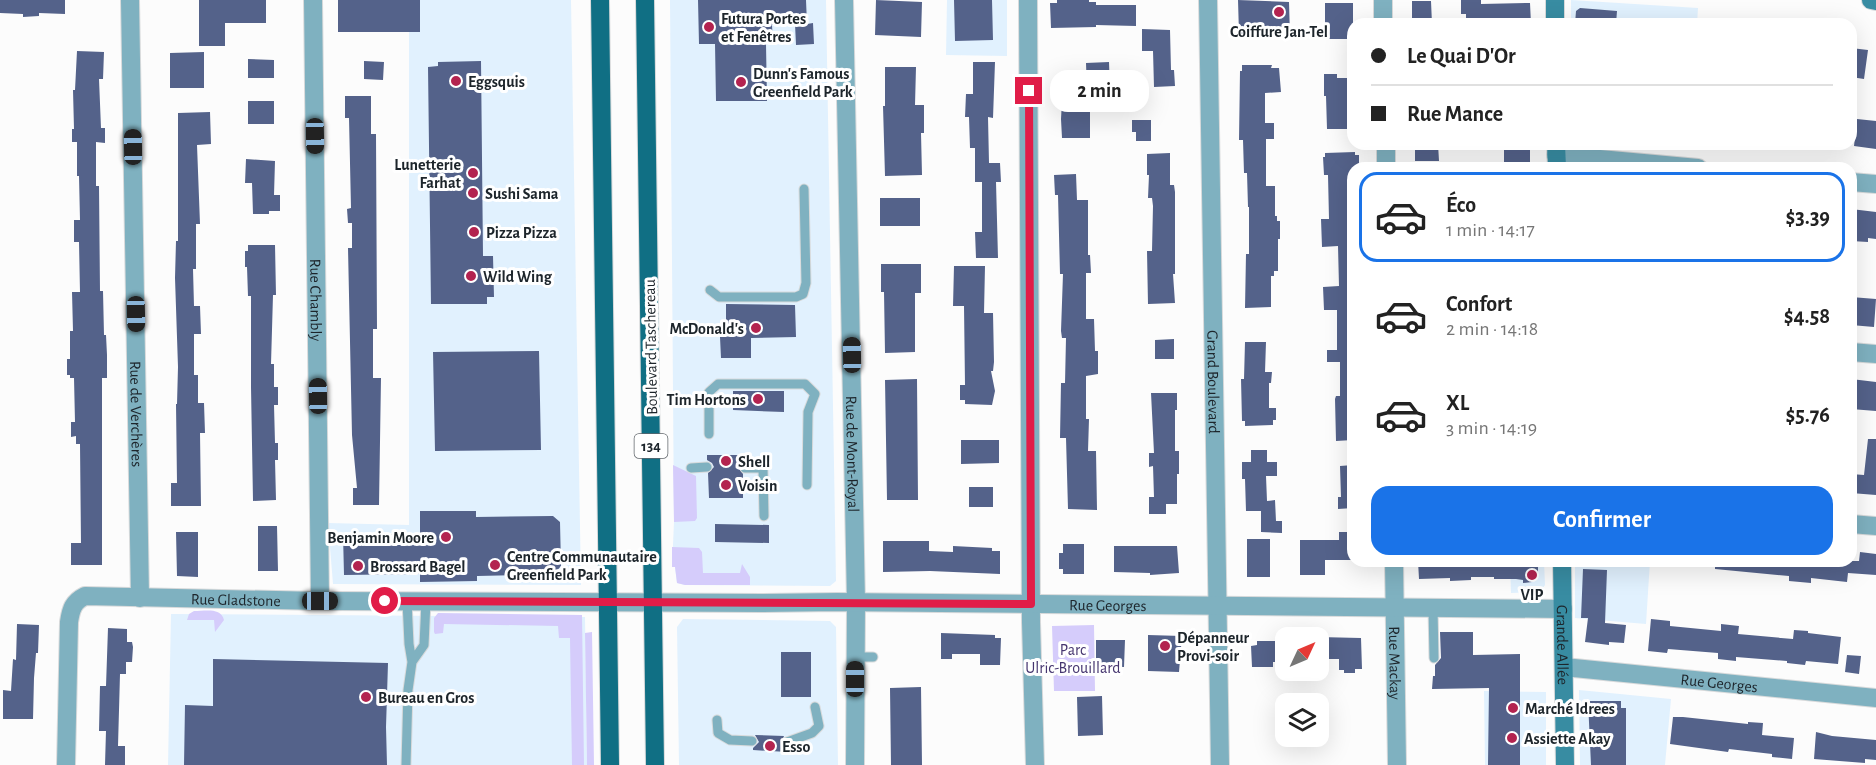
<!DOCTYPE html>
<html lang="fr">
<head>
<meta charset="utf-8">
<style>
  :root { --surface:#fff; --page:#f2f2f2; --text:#222; --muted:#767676; --line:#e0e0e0; --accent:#1a73e8 }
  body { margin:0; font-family:"Alegreya Sans",sans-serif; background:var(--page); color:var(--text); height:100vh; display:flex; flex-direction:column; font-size:22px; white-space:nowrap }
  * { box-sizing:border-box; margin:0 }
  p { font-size:20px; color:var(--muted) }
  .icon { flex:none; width:33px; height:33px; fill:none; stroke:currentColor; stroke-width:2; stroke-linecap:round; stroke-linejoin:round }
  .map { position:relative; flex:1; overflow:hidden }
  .drawer { position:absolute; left:1347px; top:162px; width:510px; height:405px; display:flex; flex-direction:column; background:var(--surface); border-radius:18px; box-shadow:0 6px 24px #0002 }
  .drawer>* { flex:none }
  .hud { position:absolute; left:1347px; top:18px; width:510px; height:132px; border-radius:18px; box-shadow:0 6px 24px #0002; display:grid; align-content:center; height:132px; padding:0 24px; background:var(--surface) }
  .needle { width:39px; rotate:46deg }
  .buttons { position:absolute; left:1275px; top:627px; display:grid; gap:12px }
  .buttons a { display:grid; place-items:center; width:54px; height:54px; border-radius:12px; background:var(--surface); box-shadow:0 6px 24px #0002; font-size:30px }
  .end { position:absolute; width:27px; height:27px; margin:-14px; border:8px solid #e11d48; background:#fff; box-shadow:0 0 0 3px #fff }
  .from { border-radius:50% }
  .bubble { position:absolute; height:42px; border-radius:18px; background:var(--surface); box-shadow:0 6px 24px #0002; font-size:20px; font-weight:600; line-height:42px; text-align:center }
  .car { position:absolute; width:18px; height:36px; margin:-18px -9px; border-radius:8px; box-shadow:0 0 4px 2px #0007; background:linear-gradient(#222 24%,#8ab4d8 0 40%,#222 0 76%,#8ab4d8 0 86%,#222 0) }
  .hud b { display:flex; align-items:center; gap:21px; height:57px; font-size:22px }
  .hud b+b { border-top:2px solid var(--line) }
  .hud i { width:15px; height:15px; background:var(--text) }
  ul { padding:10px 0 0; list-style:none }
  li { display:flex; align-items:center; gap:18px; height:90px; margin:0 12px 9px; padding:0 12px; border:3px solid transparent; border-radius:18px }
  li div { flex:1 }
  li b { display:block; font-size:22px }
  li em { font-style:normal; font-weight:600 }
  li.current { border-color:var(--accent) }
  li>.icon { width:54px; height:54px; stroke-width:1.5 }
  .cta { display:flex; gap:12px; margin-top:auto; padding:12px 24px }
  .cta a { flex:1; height:69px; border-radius:18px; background:var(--accent); color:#fff; font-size:24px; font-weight:600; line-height:69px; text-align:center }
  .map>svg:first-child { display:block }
  .built { fill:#e1f1fe }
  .green { fill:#d5ccfb }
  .building { fill:#54628a }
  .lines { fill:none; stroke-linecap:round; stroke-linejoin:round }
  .lane-casing { stroke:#d8dadb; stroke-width:11 }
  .street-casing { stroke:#d8dadb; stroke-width:20 }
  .secondary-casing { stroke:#d8dadb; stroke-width:20 }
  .primary-casing { stroke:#d8dadb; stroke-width:20 }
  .lane { stroke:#7fb1c0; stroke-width:9 }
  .street { stroke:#7fb1c0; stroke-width:18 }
  .secondary { stroke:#388ca2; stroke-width:18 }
  .primary { stroke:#106f84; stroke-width:18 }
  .route { stroke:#e11d48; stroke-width:8 }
  .poi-dot { fill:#b3234f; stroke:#fff; stroke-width:2 }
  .labels { text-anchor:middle; stroke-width:6; stroke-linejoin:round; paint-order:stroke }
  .shield { fill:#fff; stroke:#61666b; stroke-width:1.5 }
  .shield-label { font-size:15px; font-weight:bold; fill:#1d252b }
  .poi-label { font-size:16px; font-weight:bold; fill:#1d252b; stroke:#fff; text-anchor:start }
  .street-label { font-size:16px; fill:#1d252b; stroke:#fff }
  .park-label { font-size:16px; fill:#45356f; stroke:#fff }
</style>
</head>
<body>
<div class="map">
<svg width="1876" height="765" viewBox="0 0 1876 765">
  <rect width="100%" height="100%" fill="#fcfcfc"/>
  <path class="built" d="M409 0H571L581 585 333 584 328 523 409 525Z
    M670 0H826L836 581 830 586 685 585 677 583 675 567H672L674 522Z
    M947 0H1007V56L946 55Z
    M1571 0 1698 8 1697 24H1571Z
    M1510 561H1544L1545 585 1540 592 1511 593Z
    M1575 561H1650L1646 624 1575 618Z
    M171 614 585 617 587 765H168Z
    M683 619 830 621 836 627 838 765H679L677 627Z
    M1579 690 1671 699 1665 765H1580Z
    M1484 691 1546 692V765H1485Z"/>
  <path class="green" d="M673 465 696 476 697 518 695 521 674 522Z
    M672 547 699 548 702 552 703 573H740L742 564 750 577V585H685L677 583 675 567H672Z
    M194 611C205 611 221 607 224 620L215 632 214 620H187L189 614Z
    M438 613 582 615 584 765H572L570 638H559L558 626 444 624 443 633 435 634 434 632V618Z
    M1094 625 1095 691H1054L1052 626Z
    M592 632 594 765H587L585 633Z"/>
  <path class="building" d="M0 0H65V14L39 13V16L23 17V14L0 13Z
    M199 0H266V23H225V46H199Z
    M338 0H420V32H338Z
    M698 0H806L807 24 813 23 814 44 796 45 795 24 772 25 773 44H766L767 101H716L715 44H699Z
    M876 0 922 2 921 37 875 35Z
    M954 0H992L993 40 955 41Z
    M1057 0H1089V2H1096V5H1136V26L1096 25V27L1051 28 1050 3H1057Z
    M1238 0 1289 2 1290 36H1275V34H1239Z
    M1461 0H1481V4L1530 3 1531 24H1466V14H1461Z
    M1412 1H1431L1432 24H1412Z
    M1325 3H1353V39H1325Z
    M1580 8 1617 11 1616 24H1575L1576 11Z
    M1142 29 1170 30 1171 70H1174L1175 86 1154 87 1153 51H1142Z
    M1851 48 1868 50 1864 79 1851 77Z
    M77 51 104 52 103 79H99L101 128H105V143L96 142V186H99L100 291H103L104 335H106L107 355V378H102V565H71V543H81L80 444H76V436L71 437V422H75L74 378H70V375H67V359H70V331H73L72 292H80L79 242H74V220H80L79 176H77V142H72V129H74L73 90H75Z
    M204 52V88H170V53Z
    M248 59 274 60V78H248Z
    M364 61 384 62 383 80 364 79Z
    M481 61 483 256H493L494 297H487V304H431L428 67 438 66V62Z
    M973 62H995L993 118 988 117 989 163H1000L1001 182H996L998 258H976L975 232H982V182H975V148H970L969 117H965L966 94H973Z
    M1109 62 1110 91 1087 92 1086 63Z
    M1242 65H1272L1271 68H1279L1281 92 1265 93V123H1274V139H1266V186H1275V216H1277V221H1280V239H1278V271H1274V276H1271V307L1245 308 1246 254H1249V207H1248L1247 173H1244L1243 140H1239L1240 71H1242Z
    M885 67H916L915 105H924V133H921L922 175 885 176 883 106H885Z
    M1324 74H1337V78H1353V129H1327L1326 96H1324Z
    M345 96H371V134H376L377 329H373V378H381L379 505H353V488H357L352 435 348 248H352V223H348L347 209 351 208 349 118H345Z
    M1090 100V138H1062L1061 119 1062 101Z
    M248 101H274V124H248Z
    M210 112 211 144 197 145 200 224H196V269H193L194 306H200L201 334H194V375H198V403H204L205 433H200L201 506H171V483H177L176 404H177L178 367 175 278 176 241H178V113Z
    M1857 119 1876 121V149L1854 146Z
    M1132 120H1151V141H1136V132H1132Z
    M1415 144H1438L1439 161H1415Z
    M1504 144H1530V168H1504Z
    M1355 152V155H1359V168H1353V207H1349L1353 256V440L1336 441 1335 399 1336 396H1340V362H1327V350H1337V310H1324L1323 287 1339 286 1338 246 1322 247 1321 219H1329L1328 175H1324L1323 157H1325V153Z
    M1170 153V185H1174L1175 192V274H1173L1175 303 1148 304 1147 251H1152L1153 206 1152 198H1148L1149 175H1147V154Z
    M246 159 275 161 274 195H280V211H269V214H253L252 183H245Z
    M1076 174 1077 200H1088V255H1090L1091 273H1086V319H1094L1095 351H1098V374L1086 376V419H1089L1088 451H1096L1097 510 1068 509 1066 438H1060L1061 383H1065L1066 338H1062L1061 331 1063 274H1060L1058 195H1055L1054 175Z
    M880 198H920V226H880Z
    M1851 209 1876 212V239L1868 238V242L1851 241Z
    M248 245H275L276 295H273L271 364H274V387H278V405H274L275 443H278V460H275L276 500 253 501 251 387V296H248L247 267H245V251H248Z
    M881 264H921V293H915V352L885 353 884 292H881Z
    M954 266H985L984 313H993L994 362 993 371H991L995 391 992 405 965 404V400H960V385H965L964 306H953Z
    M1851 297 1876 299 1874 327 1851 325Z
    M726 304 795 305 796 337 751 338V358H721L720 337H726Z
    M1174 339V359H1155V340Z
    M1245 342H1266L1265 372H1272L1271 383H1269V408H1276V420H1273V425L1245 426V421H1242L1241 379H1244Z
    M539 351 541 450 435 451 433 352Z
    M917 379 918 500H887L885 380Z
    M1851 379 1876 382V411L1851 409Z
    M733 391H784V412L733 410Z
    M1151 393H1177V410H1175V451H1179V474H1177V504H1166V514H1149V497H1154L1153 466 1149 467V453H1154Z
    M1868 439H1876V495L1851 493V474L1864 475Z
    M961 440H999V463L961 464Z
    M1251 450H1267V462H1277V476H1266L1267 501 1275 500 1276 521H1282V533L1261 532V511H1246L1245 479H1242V462H1251Z
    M707 455H745V461L741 463 738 467 743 474V498H709L708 473 714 467 712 463 707 460Z
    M1353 465V508L1338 509V497H1341L1340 466Z
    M969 487H993V507H969Z
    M420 511H476V517L553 516 560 522 561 566 554 574 477 576V581L420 582V574L344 575 343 534H420Z
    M715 524 769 525V543L715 542Z
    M258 526H277L278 571H258Z
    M176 532H198V577L177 576Z
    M1339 532H1353V560H1325V575H1300V540H1339Z
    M1247 539H1270V577H1247Z
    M883 541H929V551L953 552V546L992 548V551H1000V574L930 571 883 572Z
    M1063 544H1084V574H1063V569H1059V553H1063Z
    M1114 546H1177L1179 573 1150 575V573L1114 572Z
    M1860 552 1876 554V575L1848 573 1847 582 1811 578V583L1789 581V576L1715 569V561H1859Z
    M1418 561H1538V577L1532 582 1523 583V580L1516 579H1494V577H1471V580L1450 581V578L1419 579Z
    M1583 569 1607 570 1605 623 1626 625 1624 643 1609 642V645L1585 642 1588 618H1581Z
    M1651 619 1670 621V626L1721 631V624L1739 626 1738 634 1793 639 1794 630 1808 631V633L1841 637 1838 664 1806 661 1805 665 1787 663V661L1736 657V661L1718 659V653L1668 649 1667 653 1648 651Z
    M17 624 39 625 38 653H36L34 678 33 719H3V690L11 691 13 659 16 660Z
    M108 628 127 629V642H132L133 647 132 662H126V674H120L118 746H125V765H105L106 731H99L100 686H106Z
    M1440 632H1473V655L1520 654V765H1488L1489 688 1432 689 1433 676H1435V665L1441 658Z
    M941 633 995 635V638H1001L1000 665H980V654H952V659H941Z
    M1148 635 1182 636 1179 672 1148 671Z
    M1318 637 1361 638 1362 669H1355V673H1344V670H1339V659H1318Z
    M1096 640H1125L1124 667 1096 666Z
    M1257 641H1286V662H1273V667H1252L1251 646 1257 645Z
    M781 652H811V697H781Z
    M1847 655 1861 656 1859 674 1845 672Z
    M213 659 388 663 386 727 387 765H184L185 705 213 706Z
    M921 687 922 765H891L890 688Z
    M1102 696 1103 735 1078 736 1077 697Z
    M1588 701H1621V708H1626V765H1591Z
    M1673 717H1683L1748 724V722L1763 723 1762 735 1794 738 1792 759 1772 757V754L1729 749 1728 752 1670 744Z
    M1816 732 1832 736 1876 740V760L1865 759V763L1814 759Z
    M755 735 784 736 781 744 787 749V752L753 750V748L759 742Z"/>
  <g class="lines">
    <defs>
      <path id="lane" d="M710 290 719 297H796L803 294 806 283 804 189
        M709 434V392L718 384H805L815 394 808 412 807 485
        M691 468 707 467
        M745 468H763L764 516
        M1433 608 1434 658
        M855 657H873
        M412 662 424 645 426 601
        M717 720 718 733 730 740 752 741
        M787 742 812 733 819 726 815 707
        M406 765 408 690 412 662 409 644 407 601"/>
      <g id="street">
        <path id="s1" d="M130 0 140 598"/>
        <path id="s2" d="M313 0 320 601"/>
        <path id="s3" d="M844 0 856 602 855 765"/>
        <path d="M1028 0 1031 622 1035 765"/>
        <path id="s4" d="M1208 0 1220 765"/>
        <path d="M1383 0V24"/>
        <path d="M1386 144V168"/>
        <path d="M1556 155 1698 168"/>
        <path d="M1851 182 1876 184"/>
        <path d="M1851 352 1876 354"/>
        <path d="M1851 524 1876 526"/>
        <path id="s5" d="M1394 561 1397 765"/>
        <path id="s6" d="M1564 667 1876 698"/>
        <path id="s7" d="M66 765 69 622C71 609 73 602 85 596L320 601 763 603 837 602 1563 609"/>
      </g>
      <g id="secondary">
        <path d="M1555 0V24"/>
        <path d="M1871 0 1876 1"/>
        <path d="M1556 144 1557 168"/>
        <path id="s8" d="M1562 561 1565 765"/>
      </g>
      <path id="primary" d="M600 0 610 765
        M645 0 655 765"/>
    </defs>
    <use href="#lane" class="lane-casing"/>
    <use href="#street" class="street-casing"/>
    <use href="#secondary" class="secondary-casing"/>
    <use href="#primary" class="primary-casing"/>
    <use href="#lane" class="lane"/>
    <use href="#street" class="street"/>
    <use href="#secondary" class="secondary"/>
    <use href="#primary" class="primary"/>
  </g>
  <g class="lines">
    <path class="route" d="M385 601 1031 604 1029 91"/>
  </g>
  <g class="poi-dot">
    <circle cx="1279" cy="12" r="6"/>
    <circle cx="709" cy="27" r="6"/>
    <circle cx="456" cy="81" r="6"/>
    <circle cx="741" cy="82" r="6"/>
    <circle cx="473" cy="173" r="6"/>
    <circle cx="473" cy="193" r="6"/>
    <circle cx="474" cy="232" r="6"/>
    <circle cx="471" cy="276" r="6"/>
    <circle cx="756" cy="328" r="6"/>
    <circle cx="758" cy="399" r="6"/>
    <circle cx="726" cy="461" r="6"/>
    <circle cx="726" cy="485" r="6"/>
    <circle cx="446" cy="537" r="6"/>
    <circle cx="495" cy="565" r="6"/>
    <circle cx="358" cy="566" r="6"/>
    <circle cx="1532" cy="575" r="6"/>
    <circle cx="1165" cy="646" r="6"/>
    <circle cx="366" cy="697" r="6"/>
    <circle cx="1513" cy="708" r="6"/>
    <circle cx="1512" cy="738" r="6"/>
    <circle cx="770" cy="746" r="6"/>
  </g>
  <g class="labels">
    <rect class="shield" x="634.5" y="434" width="33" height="24" rx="4.5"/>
    <g class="shield-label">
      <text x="651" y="451">134</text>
    </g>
    <g class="poi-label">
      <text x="721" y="24">Futura Portes<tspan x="721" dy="18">et Fenêtres</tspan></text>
      <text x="1279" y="37" text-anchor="middle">Coiffure Jan-Tel</text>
      <text x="753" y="79">Dunn's Famous<tspan x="753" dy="18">Greenfield Park</tspan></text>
      <text x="468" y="87">Eggsquis</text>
      <text x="461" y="170" text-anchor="end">Lunetterie<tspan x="461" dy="18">Farhat</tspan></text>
      <text x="485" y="199">Sushi Sama</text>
      <text x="486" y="238">Pizza Pizza</text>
      <text x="483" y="282">Wild Wing</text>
      <text x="744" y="334" text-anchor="end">McDonald's</text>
      <text x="746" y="405" text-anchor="end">Tim Hortons</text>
      <text x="738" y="467">Shell</text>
      <text x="738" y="491">Voisin</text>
      <text x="434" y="543" text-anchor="end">Benjamin Moore</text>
      <text x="507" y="562">Centre Communautaire<tspan x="507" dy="18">Greenfield Park</tspan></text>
      <text x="370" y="572">Brossard Bagel</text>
      <text x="1532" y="600" text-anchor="middle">VIP</text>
      <text x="1177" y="643">Dépanneur<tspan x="1177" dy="18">Provi-soir</tspan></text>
      <text x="378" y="703">Bureau en Gros</text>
      <text x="1525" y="714">Marché Idrees</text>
      <text x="1524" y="744">Assiette Akay</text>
      <text x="782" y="752">Esso</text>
    </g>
    <g class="street-label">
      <text dy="6" stroke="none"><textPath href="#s2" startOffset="300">Rue Chambly</textPath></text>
      <text transform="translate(650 347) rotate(-91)" y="6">Boulevard Taschereau</text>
      <text dy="6" stroke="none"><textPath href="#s4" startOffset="382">Grand Boulevard</textPath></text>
      <text dy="6" stroke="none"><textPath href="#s1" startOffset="414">Rue de Verchères</textPath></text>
      <text dy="6" stroke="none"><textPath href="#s3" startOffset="454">Rue de Mont-Royal</textPath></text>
      <text dy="6" stroke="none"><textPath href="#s7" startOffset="326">Rue Gladstone</textPath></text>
      <text dy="6" stroke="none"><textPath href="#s7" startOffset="1198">Rue Georges</textPath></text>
      <text dy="6" stroke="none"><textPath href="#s8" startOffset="84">Grande Allée</textPath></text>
      <text dy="6" stroke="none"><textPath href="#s5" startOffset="102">Rue Mackay</textPath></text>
      <text dy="6" stroke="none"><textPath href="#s6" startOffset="156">Rue Georges</textPath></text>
    </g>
    <g class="park-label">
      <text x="1073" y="655">Parc<tspan x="1073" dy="18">Ulric-Brouillard</tspan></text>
    </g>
  </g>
</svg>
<div class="buttons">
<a><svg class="needle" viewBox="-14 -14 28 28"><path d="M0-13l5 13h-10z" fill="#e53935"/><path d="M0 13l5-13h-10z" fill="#767676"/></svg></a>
<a><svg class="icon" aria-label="layers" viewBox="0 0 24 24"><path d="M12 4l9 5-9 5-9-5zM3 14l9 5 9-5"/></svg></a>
</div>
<i class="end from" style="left:385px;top:601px"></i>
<i class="end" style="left:1029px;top:91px"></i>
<div class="bubble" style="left:1050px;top:70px;width:99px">2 min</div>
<i class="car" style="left:315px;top:136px;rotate:179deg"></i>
<i class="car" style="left:133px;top:147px;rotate:359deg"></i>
<i class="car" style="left:136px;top:314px;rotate:179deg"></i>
<i class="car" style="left:852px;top:355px;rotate:359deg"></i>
<i class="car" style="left:318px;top:396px;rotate:359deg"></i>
<i class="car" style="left:320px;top:601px;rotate:90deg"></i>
<i class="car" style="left:855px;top:679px;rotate:0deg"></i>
<div class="hud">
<b><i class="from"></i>Le Quai D'Or</b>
<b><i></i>Rue Mance</b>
</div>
<section class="drawer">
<ul>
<li class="current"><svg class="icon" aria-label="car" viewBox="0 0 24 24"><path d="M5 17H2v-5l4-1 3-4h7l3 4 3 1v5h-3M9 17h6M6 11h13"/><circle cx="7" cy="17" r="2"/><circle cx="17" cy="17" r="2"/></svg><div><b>Éco</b><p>1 min · 14:17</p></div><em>$3.39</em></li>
<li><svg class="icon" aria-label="car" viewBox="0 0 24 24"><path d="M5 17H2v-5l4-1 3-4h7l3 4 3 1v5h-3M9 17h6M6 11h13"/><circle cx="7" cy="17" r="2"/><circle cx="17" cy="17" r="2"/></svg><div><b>Confort</b><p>2 min · 14:18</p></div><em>$4.58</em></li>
<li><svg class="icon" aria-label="car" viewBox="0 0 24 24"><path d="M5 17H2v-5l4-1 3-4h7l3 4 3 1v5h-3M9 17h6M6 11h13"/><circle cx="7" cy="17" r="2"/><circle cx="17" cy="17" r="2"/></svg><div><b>XL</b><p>3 min · 14:19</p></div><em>$5.76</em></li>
</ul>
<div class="cta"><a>Confirmer</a></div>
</section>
</div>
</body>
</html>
